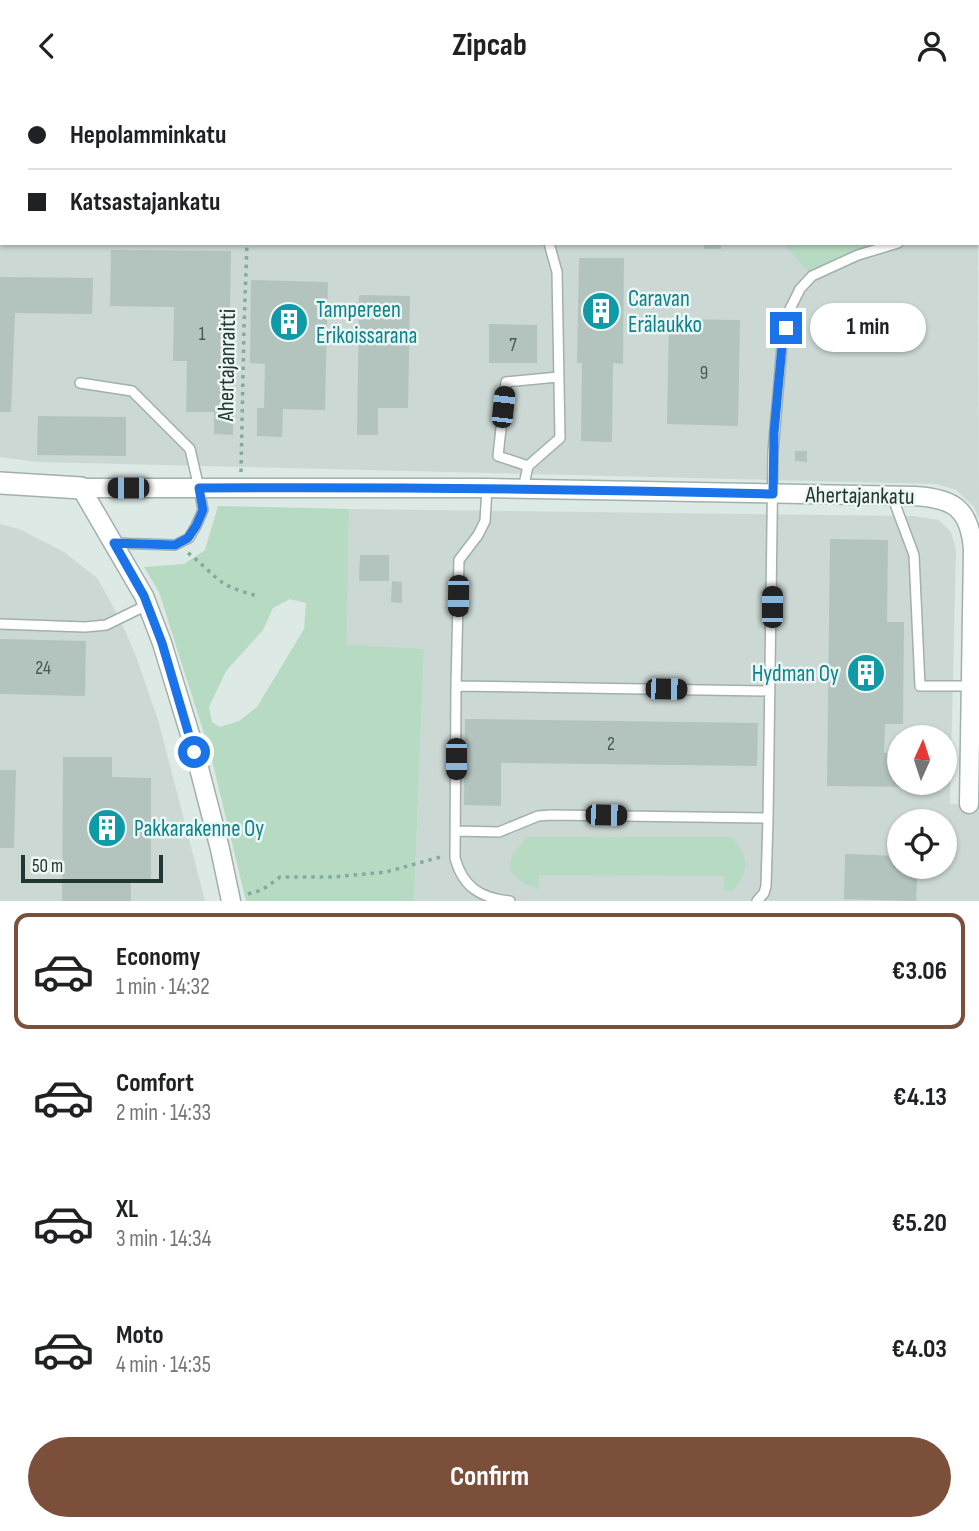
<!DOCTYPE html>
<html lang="en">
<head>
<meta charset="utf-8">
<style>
  :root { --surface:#fff; --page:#f6f6f6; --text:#202124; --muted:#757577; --line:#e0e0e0; --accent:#7c4f3b }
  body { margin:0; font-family:"Sofia Sans Condensed",sans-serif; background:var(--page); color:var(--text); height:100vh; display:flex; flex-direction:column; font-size:26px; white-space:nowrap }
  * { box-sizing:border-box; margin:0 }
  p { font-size:23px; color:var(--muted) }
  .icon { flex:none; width:38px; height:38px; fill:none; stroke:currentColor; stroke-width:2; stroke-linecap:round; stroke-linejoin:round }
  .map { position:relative; height:810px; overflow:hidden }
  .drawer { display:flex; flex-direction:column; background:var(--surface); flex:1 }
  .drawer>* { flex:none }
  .hud { position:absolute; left:0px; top:0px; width:980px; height:154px; box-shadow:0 2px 5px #0004; display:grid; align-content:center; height:154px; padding:0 28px; background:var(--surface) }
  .needle { width:46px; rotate:3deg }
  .controls { position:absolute; left:887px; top:634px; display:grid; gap:14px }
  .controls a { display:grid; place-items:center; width:70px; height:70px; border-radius:50%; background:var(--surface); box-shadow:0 2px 5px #0004; font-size:35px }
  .scale { position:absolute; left:21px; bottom:18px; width:142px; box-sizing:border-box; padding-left:7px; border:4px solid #203733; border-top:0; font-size:19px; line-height:24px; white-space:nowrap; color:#203733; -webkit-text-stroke:5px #edf6f2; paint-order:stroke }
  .end { position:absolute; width:32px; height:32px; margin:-16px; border:9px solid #1a73e8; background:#fff; box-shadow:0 0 0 4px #fff }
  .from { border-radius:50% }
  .bubble { position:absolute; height:49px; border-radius:24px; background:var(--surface); box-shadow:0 2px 5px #0004; font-size:23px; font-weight:700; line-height:49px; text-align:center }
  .car { position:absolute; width:21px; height:42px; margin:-21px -10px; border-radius:9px; box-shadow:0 0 5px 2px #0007; background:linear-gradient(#222 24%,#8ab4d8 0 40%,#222 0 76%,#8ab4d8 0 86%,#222 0) }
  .hud b { display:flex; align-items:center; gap:24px; height:66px; font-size:26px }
  .hud b+b { border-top:2px solid var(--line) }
  .hud i { width:18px; height:18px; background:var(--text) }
  ul { padding:12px 0 0; list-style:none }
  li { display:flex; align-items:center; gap:21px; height:116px; margin:0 14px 10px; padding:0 14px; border:4px solid transparent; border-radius:14px }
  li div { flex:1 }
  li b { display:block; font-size:26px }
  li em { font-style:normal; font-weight:700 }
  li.on { border-color:var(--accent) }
  li>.icon { width:63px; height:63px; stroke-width:1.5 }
  .primary-button { display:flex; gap:14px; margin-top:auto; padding:14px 28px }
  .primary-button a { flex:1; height:80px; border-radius:42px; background:var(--accent); color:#fff; font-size:28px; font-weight:700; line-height:80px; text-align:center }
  header { display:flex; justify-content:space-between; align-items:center; height:91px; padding:0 28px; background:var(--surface); font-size:32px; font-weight:700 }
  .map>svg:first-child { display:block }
  .built { fill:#ccd8d4; fill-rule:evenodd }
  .green { fill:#b6dac2; fill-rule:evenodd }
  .building { fill:#b3c3be }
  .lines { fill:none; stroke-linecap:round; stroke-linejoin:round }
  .service-casing { stroke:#a1b0ac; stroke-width:12 }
  .minor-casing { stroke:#a1b0ac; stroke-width:21 }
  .tertiary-casing { stroke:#a1b0ac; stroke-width:24 }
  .path { stroke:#7faca1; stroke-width:3.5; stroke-dasharray:3.5 5; stroke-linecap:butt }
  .service { stroke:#fff; stroke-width:9 }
  .minor { stroke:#fff; stroke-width:18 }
  .tertiary { stroke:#fff; stroke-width:21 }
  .route { stroke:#1a73e8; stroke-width:9 }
  .labels { text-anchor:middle; stroke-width:5; stroke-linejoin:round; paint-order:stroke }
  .number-label { font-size:19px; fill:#455a56 }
  .culture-label { font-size:23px; fill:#0d838f; stroke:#edf6f2; text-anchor:start }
  .street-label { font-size:23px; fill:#203733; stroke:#edf6f2 }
</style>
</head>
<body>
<header><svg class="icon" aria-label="back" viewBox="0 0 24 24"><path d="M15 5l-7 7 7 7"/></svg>Zipcab<svg class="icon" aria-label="person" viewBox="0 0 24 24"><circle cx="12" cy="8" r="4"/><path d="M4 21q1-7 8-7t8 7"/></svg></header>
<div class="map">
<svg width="979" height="810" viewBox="0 0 979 810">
  <rect width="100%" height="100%" fill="#dde9e5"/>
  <path class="built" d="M978 136 979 428 974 416 956 399 936 393 38 371 0 366V150H2V152H782L812 185 834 174 906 152H978Z
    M349 418 913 425 939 429 951 441 956 459 950 713 974 714 979 571V810H414L424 559 347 554ZM900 646H945V691H900ZM900 730H945V775H900Z
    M0 433 19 438 64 461 97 487 118 524 136 565 159 632 205 810H0Z"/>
  <path class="green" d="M0 0H160L162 2H2V150H0Z
    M204 0H340L343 2H206Z
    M467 0H979V136L978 2H466Z
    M782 152H902L812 185Z
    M218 415 349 418 347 554 424 558 414 810H246L210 661 159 501 144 476 184 473 205 459ZM290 508 306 512 304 538 257 616 239 630 220 636 212 631 209 616 226 580 263 539 273 517Z
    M527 746H731C748 764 751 780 733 799H724V785L539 784V798L524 793 510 780 512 764Z"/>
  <path class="building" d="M704 152H721V158H704Z
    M111 159 231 160 229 269H234L233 344 214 343V321H186L187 270H173L174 216 110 215Z
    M579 167H624L623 273 613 272 612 351 581 350 582 272H577Z
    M0 186 93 187 92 223 15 222 11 321H0Z
    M251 189 328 191 325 319 283 318 282 346 257 345V317H264L265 273 250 272Z
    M359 204 410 205 408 317H378V344H357Z
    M669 228 740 229 738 335 667 333Z
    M489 233 537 234V272H489Z
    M38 325 126 326V365L37 364Z
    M795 360H807V371L795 370Z
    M830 448 888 449 887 531H904L903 633H885L884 662H900V691H926V696L827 695Z
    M360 464H389V490H359Z
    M392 490 402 491V512L391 511Z
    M0 548 86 550 85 605 0 603Z
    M465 628 758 632 757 675 501 672V715L464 714Z
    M63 666H112V686L151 687V788H131V810H62Z
    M0 679H16L14 757H0Z
    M845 763 900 765V775H918L916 810 844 808Z"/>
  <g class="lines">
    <defs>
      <path id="service" d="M978 135H979
        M80 292 132 300 190 358 199 397 203 419 196 435 189 447 175 454 114 452
        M528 375 498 365 506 291 558 286
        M487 397 485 430 478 444 459 469 456 595 455 767C463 796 480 807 510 810
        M523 398 528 375 560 347 557 181 549 152
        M892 405 914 464 920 595H971
        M0 533 85 536 106 534 147 514
        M456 595 770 600
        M455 740 499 741 538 725 551 724 768 727
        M757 810 764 802 766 795 768 727 773 361 782 255 790 218 800 198 812 185 858 164 898 152"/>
      <path id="minor" d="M81 397H487L914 405C954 407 970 418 973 459L969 713
        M81 397 144 505 162 552 192 650 220 758 231 810"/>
      <path id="tertiary" d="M0 392 81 397"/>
    </defs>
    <use href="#service" class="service-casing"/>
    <use href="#minor" class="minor-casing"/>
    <use href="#tertiary" class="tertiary-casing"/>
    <path class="path" d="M182 0 184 2
      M371 0 372 2
      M725 0 732 2
      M803 0V2
      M490 2 493 0
      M858 2V0
      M241 381 244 236 247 152
      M188 462C200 471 209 481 219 489 230 498 245 501 257 505
      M248 803 262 799 280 786H333L386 781 444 765"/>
    <use href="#service" class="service"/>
    <use href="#minor" class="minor"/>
    <use href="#tertiary" class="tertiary"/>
  </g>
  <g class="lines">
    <path class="route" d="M194 661 162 552 144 505 114 452 175 454 188 447 196 435 203 419 199 397C391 396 581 398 773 403L774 342 782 255 786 237"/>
  </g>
  <defs>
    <symbol id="building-disc" viewBox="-11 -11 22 22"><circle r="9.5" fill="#0f9aa8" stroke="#edf6f2"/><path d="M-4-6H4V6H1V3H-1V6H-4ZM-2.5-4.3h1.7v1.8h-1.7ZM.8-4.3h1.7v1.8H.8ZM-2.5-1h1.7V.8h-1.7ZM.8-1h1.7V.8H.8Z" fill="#fff"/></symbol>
  </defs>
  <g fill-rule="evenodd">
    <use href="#building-disc" x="579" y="198" width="44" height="44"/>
    <use href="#building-disc" x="267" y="209" width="44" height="44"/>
    <use href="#building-disc" x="844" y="560" width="44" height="44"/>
    <use href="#building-disc" x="85" y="715" width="44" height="44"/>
  </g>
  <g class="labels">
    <g class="number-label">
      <text x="202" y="249">1</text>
      <text x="513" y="260">7</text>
      <text x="704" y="288">9</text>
      <text x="43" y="583">24</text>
      <text x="611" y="659">2</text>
    </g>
    <g class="culture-label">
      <text x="628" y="215">Caravan<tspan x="628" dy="26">Erälaukko</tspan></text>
      <text x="316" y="226">Tampereen<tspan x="316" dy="26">Erikoissarana</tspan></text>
      <text x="839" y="590" text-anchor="end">Hydman Oy</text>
      <text x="134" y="745">Pakkarakenne Oy</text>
    </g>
    <g class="street-label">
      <text transform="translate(226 274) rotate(-89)" y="8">Ahertajanraitti</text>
      <text transform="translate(860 404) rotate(1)" y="8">Ahertajankatu</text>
    </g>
  </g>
</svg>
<div class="controls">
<a><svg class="needle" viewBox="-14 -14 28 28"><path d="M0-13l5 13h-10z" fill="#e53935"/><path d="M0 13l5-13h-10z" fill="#757577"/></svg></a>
<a><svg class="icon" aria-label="locate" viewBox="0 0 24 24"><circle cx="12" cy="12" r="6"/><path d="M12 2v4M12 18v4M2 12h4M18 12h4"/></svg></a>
</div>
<div class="scale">50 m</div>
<i class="end from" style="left:194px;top:661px"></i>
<i class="end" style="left:786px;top:237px"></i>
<div class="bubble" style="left:810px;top:212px;width:116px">1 min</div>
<i class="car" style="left:503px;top:316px;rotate:6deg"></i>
<i class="car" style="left:128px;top:397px;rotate:270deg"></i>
<i class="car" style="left:458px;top:505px;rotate:181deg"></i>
<i class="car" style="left:772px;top:516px;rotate:0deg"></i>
<i class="car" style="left:666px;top:598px;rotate:91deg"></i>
<i class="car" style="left:456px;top:668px;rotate:180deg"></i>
<i class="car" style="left:606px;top:724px;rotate:91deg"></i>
<div class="hud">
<b><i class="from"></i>Hepolamminkatu</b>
<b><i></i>Katsastajankatu</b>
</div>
</div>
<section class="drawer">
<ul>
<li class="on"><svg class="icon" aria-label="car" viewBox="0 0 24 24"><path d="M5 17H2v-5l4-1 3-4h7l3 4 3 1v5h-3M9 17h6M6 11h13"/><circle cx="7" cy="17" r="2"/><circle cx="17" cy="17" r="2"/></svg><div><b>Economy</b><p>1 min · 14:32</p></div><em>€3.06</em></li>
<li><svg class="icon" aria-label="car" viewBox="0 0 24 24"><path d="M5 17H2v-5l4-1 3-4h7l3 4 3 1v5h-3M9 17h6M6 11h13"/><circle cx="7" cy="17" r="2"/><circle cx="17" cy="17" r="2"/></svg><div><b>Comfort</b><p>2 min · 14:33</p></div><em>€4.13</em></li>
<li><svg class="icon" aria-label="car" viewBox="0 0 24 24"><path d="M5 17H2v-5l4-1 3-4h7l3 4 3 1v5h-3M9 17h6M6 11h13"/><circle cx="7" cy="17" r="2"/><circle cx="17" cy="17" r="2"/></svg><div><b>XL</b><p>3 min · 14:34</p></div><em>€5.20</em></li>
<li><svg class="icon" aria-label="car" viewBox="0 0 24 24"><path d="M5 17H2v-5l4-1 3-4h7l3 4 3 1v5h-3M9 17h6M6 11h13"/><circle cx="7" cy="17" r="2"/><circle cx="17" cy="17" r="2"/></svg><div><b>Moto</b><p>4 min · 14:35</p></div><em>€4.03</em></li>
</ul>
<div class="primary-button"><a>Confirm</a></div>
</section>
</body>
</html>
